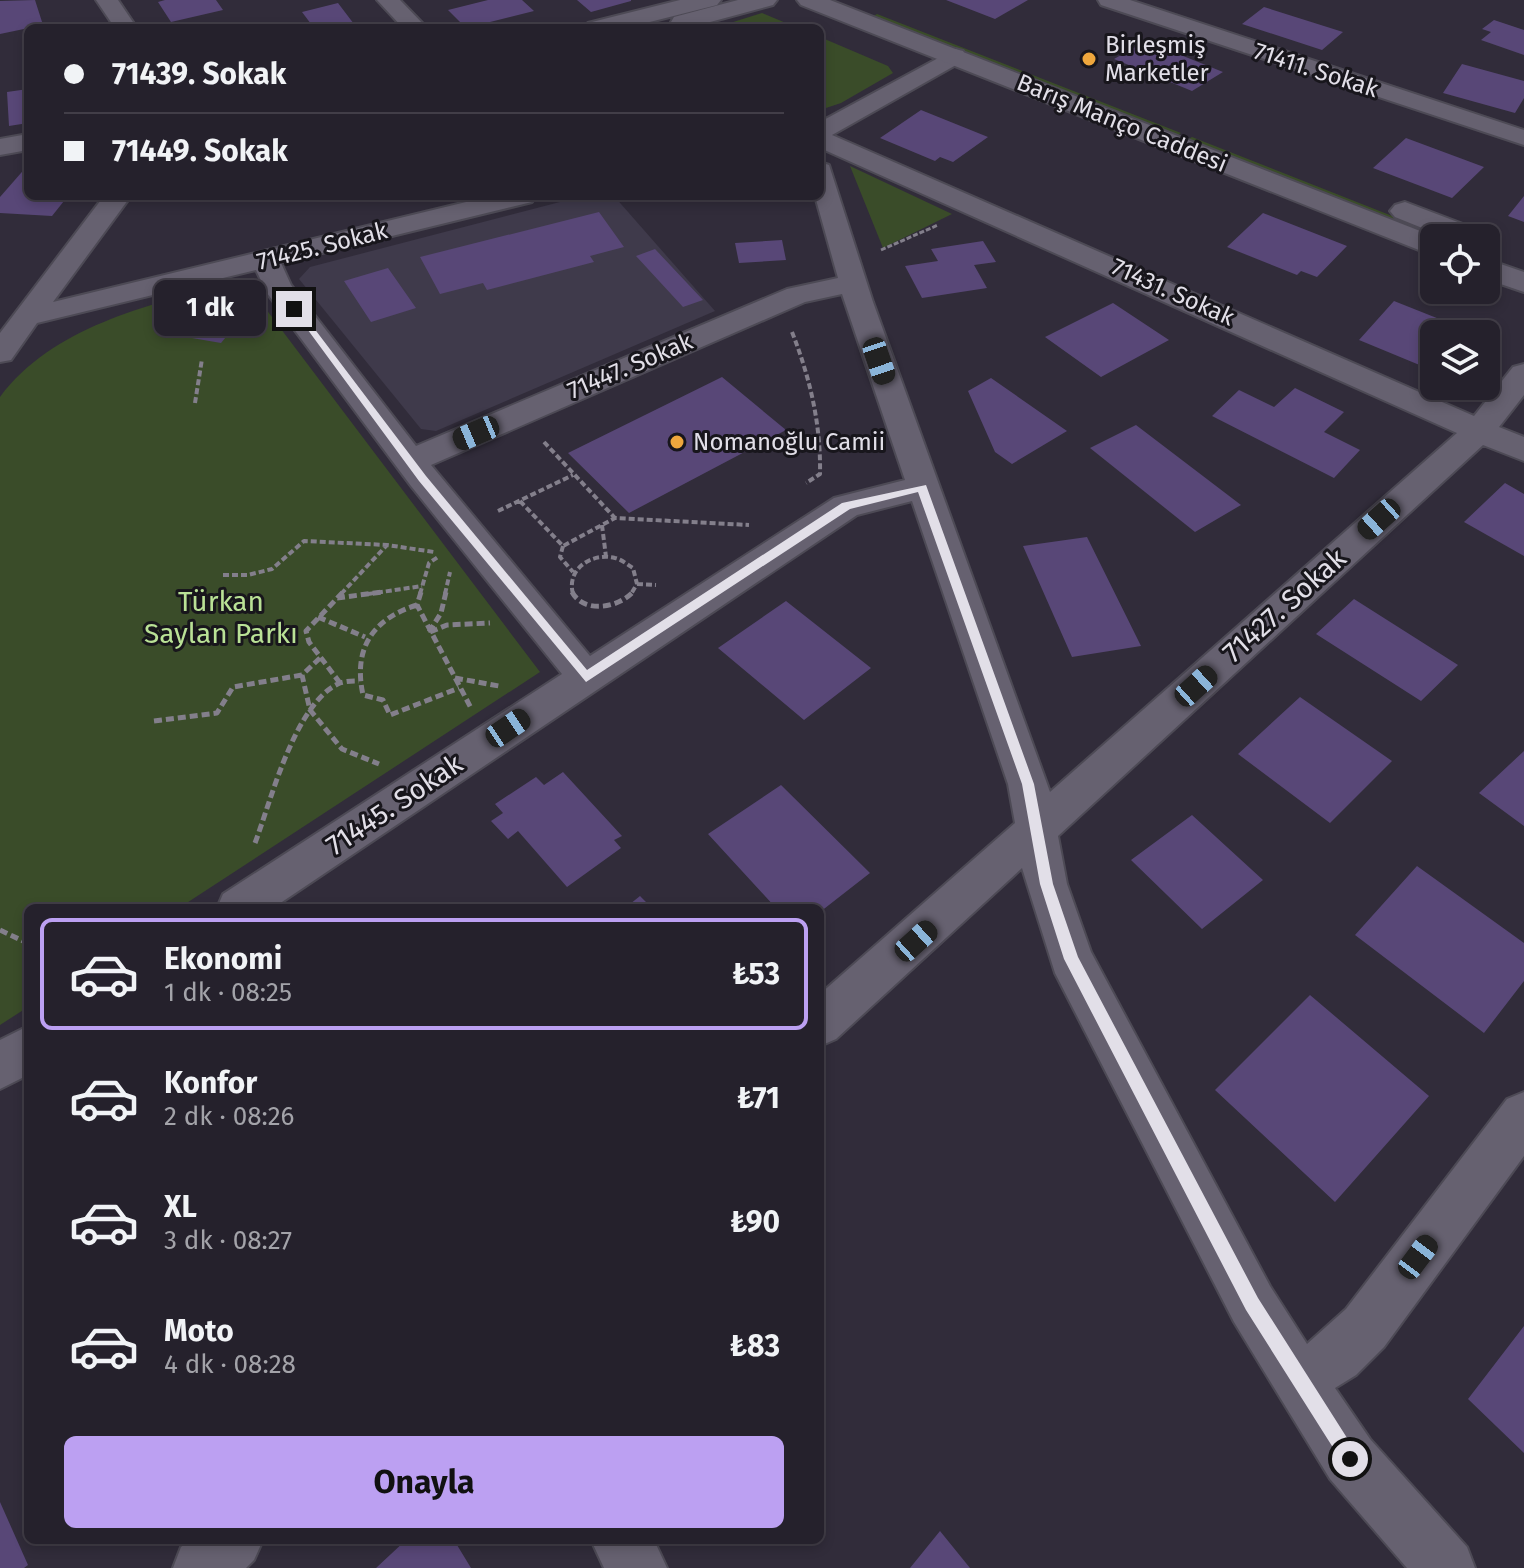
<!DOCTYPE html>
<html lang="tr">
<head>
<meta charset="utf-8">
<style>
  :root { --surface:#25212c; --page:#312e38; --text:#f1f3f6; --muted:#a3a3a9; --line:#423e48; --accent:#bca0f2 }
  body { margin:0; font-family:"Fira Sans",sans-serif; background:var(--page); color:var(--text); height:100vh; display:flex; flex-direction:column; font-size:30px; white-space:nowrap }
  * { box-sizing:border-box; margin:0 }
  p { font-size:26px; color:var(--muted) }
  .icon { flex:none; width:44px; height:44px; fill:none; stroke:currentColor; stroke-width:2; stroke-linecap:round; stroke-linejoin:round }
  .map { position:relative; flex:1; overflow:hidden }
  .side { position:absolute; left:24px; top:904px; width:800px; height:640px; display:flex; flex-direction:column; background:var(--surface); border-radius:12px; box-shadow:0 4px 12px #0003,0 0 0 2px var(--line) }
  .side>* { flex:none }
  .hud { position:absolute; left:24px; top:24px; width:800px; height:176px; border-radius:12px; box-shadow:0 4px 12px #0003,0 0 0 2px var(--line); display:grid; align-content:center; height:176px; padding:0 40px; background:var(--surface) }
  .buttons { position:absolute; left:1420px; top:224px; display:grid; gap:16px }
  .buttons a { display:grid; place-items:center; width:80px; height:80px; border-radius:12px; background:var(--surface); box-shadow:0 4px 12px #0003,0 0 0 2px var(--line); font-size:40px }
  .end { position:absolute; width:36px; height:36px; margin:-18px; border:10px solid #e2dfe8; background:#111; box-shadow:0 0 0 4px #111 }
  .from { border-radius:50% }
  .bubble { position:absolute; height:56px; border-radius:12px; background:var(--surface); box-shadow:0 4px 12px #0003,0 0 0 2px var(--line); font-size:26px; font-weight:700; line-height:56px; text-align:center }
  .car { position:absolute; width:24px; height:48px; margin:-24px -12px; border-radius:10px; box-shadow:0 0 6px 2px #0007; background:linear-gradient(#222 24%,#8ab4d8 0 40%,#222 0 76%,#8ab4d8 0 86%,#222 0) }
  .hud b { display:flex; align-items:center; gap:28px; height:76px; font-size:30px }
  .hud b+b { border-top:2px solid var(--line) }
  .hud i { width:20px; height:20px; background:var(--text) }
  ul { padding:14px 0 0; list-style:none }
  li { display:flex; align-items:center; gap:24px; height:112px; margin:0 16px 12px; padding:0 24px; border:4px solid transparent; border-radius:12px }
  li div { flex:1 }
  li b { display:block; font-size:30px }
  li em { font-style:normal; font-weight:700 }
  li.on { border-color:var(--accent) }
  li>.icon { width:72px; height:72px; stroke-width:1.5 }
  .button { display:flex; gap:16px; margin-top:auto; padding:16px 40px }
  .button a { flex:1; height:92px; border-radius:12px; background:var(--accent); color:#111; font-size:32px; font-weight:700; line-height:92px; text-align:center }
  .map>svg:first-child { display:block }
  .education { fill:#3f3a4b }
  .green { fill:#3a4c29 }
  .building { fill:#584777 }
  .lines { fill:none; stroke-linecap:round; stroke-linejoin:round }
  .minor-casing { stroke:#4d4a55; stroke-width:4 }
  .tertiary-casing { stroke:#4d4a55; stroke-width:4 }
  .secondary-casing { stroke:#4d4a55; stroke-width:4 }
  .path-far2 { stroke:#837f8b; stroke-width:3; stroke-dasharray:5 2; stroke-linecap:butt }
  .path-far1 { stroke:#837f8b; stroke-width:4; stroke-dasharray:6 3; stroke-linecap:butt }
  .path { stroke:#837f8b; stroke-width:5; stroke-dasharray:8 4; stroke-linecap:butt }
  .minor { fill:#666170; fill-rule:evenodd }
  .tertiary { fill:#666170; fill-rule:evenodd }
  .secondary { fill:#666170; fill-rule:evenodd }
  .route { fill:#e2dfe8 }
  .poi-dot { fill:#efa73d; stroke:#18161c; stroke-width:3 }
  .labels { text-anchor:middle; stroke-width:6; stroke-linejoin:round; paint-order:stroke }
  .far-poi-label { font-size:24px; fill:#e2dfe8; stroke:#18161c; text-anchor:start }
  .far-street-label { font-size:24px; fill:#e2dfe8; stroke:#18161c }
  .park-label { font-size:28px; fill:#bae296; stroke:#18161c }
  .street-label { font-size:28px; fill:#e2dfe8; stroke:#18161c }
</style>
</head>
<body>
<div class="map">
<svg width="1524" height="1568" viewBox="0 0 1524 1568">
  <rect width="100%" height="100%" fill="#312c3a"/>
  <path class="education" d="M583 196H614L715 311 436 431 421 429 299 279 310 267Z"/>
  <path class="green" d="M762 13 798 28H714Z
    M877 14 1181 133 1177 136 872 17Z
    M820 37 888 66 893 73 841 103 820 110Z
    M1192 137 1448 238H1437L1187 140Z
    M850 166 952 214 883 248Z
    M227 284 250 288 540 672 179 908H28V1007L0 1025V397C52 327 148 305 227 284Z"/>
  <path class="building" d="M35 0 43 25 0 34V1Z
    M165 0H216L223 10 171 22 158 2Z
    M488 0H522L534 11 466 28 448 10Z
    M577 0H631V1L591 12Z
    M946 0H1028L995 19Z
    M338 3 357 28H314L302 12Z
    M1264 7 1343 32 1322 50 1242 24Z
    M1494 20 1524 30V55L1481 40 1491 32 1482 29Z
    M1146 41 1223 72 1192 91 1114 59Z
    M1462 64 1524 81V98L1515 113 1443 93Z
    M28 89V123L9 126 7 92Z
    M921 110 988 137 953 162 940 157 935 161 880 138Z
    M1406 138 1484 167 1452 198 1373 168Z
    M28 165V196H68L52 216 0 213V197Z
    M1524 196V222L1508 216Z
    M599 212 624 247 590 256 594 262 487 290 483 283 440 294 420 257Z
    M1263 213 1347 246 1317 277 1301 271 1297 275 1227 247Z
    M782 240 786 260 739 263 735 243Z
    M983 241 996 262 974 265 987 288 922 298 905 266 938 261 931 249Z
    M655 249 703 300 683 307 636 256Z
    M388 268 416 308 371 322 344 281Z
    M188 297 218 302 250 308 221 343 157 332Z
    M1394 301 1477 334H1434V371L1359 340Z
    M1113 303 1169 340 1101 377 1045 337Z
    M722 377 786 430 629 513 568 453Z
    M991 378 1067 431 1012 464 995 452 968 391Z
    M1295 388 1344 412 1324 432 1360 450 1334 478 1212 416 1239 390 1274 407Z
    M1136 425 1241 505 1195 532 1090 448Z
    M1505 483 1524 494V556L1464 522Z
    M1087 537 1141 646 1072 657 1023 546Z
    M1354 599 1458 665 1421 701 1316 634Z
    M786 601 871 668 804 720 718 648Z
    M1300 697 1392 761 1330 823 1238 754Z
    M1524 751V826L1479 793Z
    M563 772 622 836 614 840 621 848 567 887 518 831 508 839 491 821 503 813 495 804 536 777 544 785Z
    M781 785 870 873 820 912V908H776L708 834Z
    M1192 815 1263 880 1202 929 1131 860Z
    M1417 866 1524 943V981L1484 1033 1355 935Z
    M640 896 652 908H625Z
    M1310 995 1429 1096 1335 1202 1215 1090Z
    M1524 1326V1453L1468 1399Z
    M0 1502 28 1565 24 1568H0Z
    M940 1531 970 1568H910Z
    M406 1540H454L471 1568H376Z"/>
  <g class="lines">
    <defs>
      <path id="minor" d="M96 0H118L137 28H115Z
        M377 0H400L427 28H403Z
        M1098 0H1130L1524 130V145L1101 5Z
        M955 49 963 51 966 56 963 61 832 135 1474 416 1513 367 1524 364V395L1499 427 1524 437V461L1483 445 1058 836 1067 884 1091 952 1270 1286 1307 1344 1346 1309 1507 1099 1524 1092V1156L1384 1347 1356 1375 1335 1388 1370 1439 1467 1547 1475 1568H1407L1330 1479 1234 1322 1055 973 1022 868 836 1039 820 1046V994L1015 823 1008 784 912 501 857 515 273 908H217L223 894 562 674 411 486 267 293 256 270 37 323 11 360 0 362V333L104 196H131L53 302 491 196H536L532 202 281 263 291 285 416 446 787 289 838 278 815 196H820V162L829 165 873 302 1050 792 1457 433 820 148V122ZM842 294 905 480 834 498 590 656 431 465 805 302Z
        M28 1026V1075L0 1089V1040Z
        M190 1540H263L254 1560 246 1568H173L181 1547Z
        M591 1540H654L667 1568H604Z"/>
      <path id="tertiary" d="M680 0H721L717 5 626 28H585L588 23Z
        M738 0H777L773 5 688 28 674 27 671 22 674 17Z
        M28 134V150L0 155V139Z"/>
      <path id="secondary" d="M797 0H830L1438 238H1434V256L801 5Z
        M1405 202 1484 232 1488 238 1486 241V238H1447L1395 217 1390 211 1395 205Z
        M1486 259 1524 272V292L1486 279Z"/>
    </defs>
    <use href="#minor" class="minor-casing"/>
    <use href="#tertiary" class="tertiary-casing"/>
    <use href="#secondary" class="secondary-casing"/>
    <path class="path-far2" d="M881 250 938 225"/>
    <path class="path-far1" d="M792 332C810 378 821 424 820 474L806 483
      M195 403 202 359
      M544 442 615 518
      M520 501 563 546 615 518 749 525
      M498 511 573 475
      M602 525 606 557
      M563 546 560 557 573 572
      M223 575H248L272 569 304 541 387 545
      M637 584 656 585
      M341 594 387 545 434 552
      M368 594 422 586
      M420 594 429 563 438 557
      M445 594 450 572
      M573 594C566 569 592 552 615 558 621 559 628 565 633 568L637 584 631 594"/>
    <path class="path" d="M421 592 417 605 471 708
      M572 592C584 614 618 608 633 592
      M337 598 382 592
      M417 605C372 619 353 649 363 695L383 700 390 715 459 688
      M318 617 365 637
      M429 632 441 613 446 592
      M430 632 447 625 490 623
      M320 658 302 675 310 710 342 749 379 764
      M455 678 499 686
      M340 683 309 642 306 631 343 592
      M154 721 217 713 233 687 302 675
      M255 843C271 801 295 702 340 683 346 681 353 681 359 681
      M0 930 23 941"/>
    <use href="#minor" class="minor"/>
    <use href="#tertiary" class="tertiary"/>
    <use href="#secondary" class="secondary"/>
  </g>
  <path class="route" d="M291 307H298L426 476 587 670 842 503 926 485 1034 784 1053 884 1078 957 1258 1298 1356 1452V1465H1344L1246 1310 1064 959 1040 884 1022 784 918 492 850 509 586 682 419 481Z"/>
  <g class="poi-dot">
    <circle cx="1089" cy="59" r="8"/>
    <circle cx="677" cy="442" r="8"/>
  </g>
  <g class="labels">
    <g class="far-poi-label">
      <text x="1105" y="53">Birleşmiş<tspan x="1105" dy="28">Marketler</tspan></text>
      <text x="693" y="450">Nomanoğlu Camii</text>
    </g>
    <g class="far-street-label">
      <text transform="translate(1316 70) rotate(18)" y="8">71411. Sokak</text>
      <text transform="translate(1122 123) rotate(22)" y="8">Barış Manço Caddesi</text>
      <text transform="translate(322 246) rotate(-14)" y="8">71425. Sokak</text>
      <text transform="translate(1173 292) rotate(24)" y="8">71431. Sokak</text>
      <text transform="translate(630 366) rotate(-23)" y="8">71447. Sokak</text>
    </g>
    <g class="park-label">
      <text x="221" y="611">Türkan<tspan x="221" dy="32">Saylan Parkı</tspan></text>
    </g>
    <g class="street-label">
      <text transform="translate(1284 605) rotate(-42)" y="10">71427. Sokak</text>
      <text transform="translate(394 804) rotate(-34)" y="10">71445. Sokak</text>
    </g>
  </g>
</svg>
<div class="buttons">
<a><svg class="icon" aria-label="locate" viewBox="0 0 24 24"><circle cx="12" cy="12" r="6"/><path d="M12 2v4M12 18v4M2 12h4M18 12h4"/></svg></a>
<a><svg class="icon" aria-label="layers" viewBox="0 0 24 24"><path d="M12 4l9 5-9 5-9-5zM3 14l9 5 9-5"/></svg></a>
</div>
<i class="end from" style="left:1350px;top:1459px"></i>
<i class="end" style="left:294px;top:309px"></i>
<div class="bubble" style="left:154px;top:280px;width:112px">1 dk</div>
<i class="car" style="left:879px;top:361px;rotate:161deg"></i>
<i class="car" style="left:476px;top:433px;rotate:247deg"></i>
<i class="car" style="left:1379px;top:519px;rotate:228deg"></i>
<i class="car" style="left:1196px;top:686px;rotate:48deg"></i>
<i class="car" style="left:508px;top:728px;rotate:56deg"></i>
<i class="car" style="left:916px;top:941px;rotate:48deg"></i>
<i class="car" style="left:1418px;top:1257px;rotate:37deg"></i>
<div class="hud">
<b><i class="from"></i>71439. Sokak</b>
<b><i></i>71449. Sokak</b>
</div>
<section class="side">
<ul>
<li class="on"><svg class="icon" aria-label="car" viewBox="0 0 24 24"><path d="M5 17H2v-5l4-1 3-4h7l3 4 3 1v5h-3M9 17h6M6 11h13"/><circle cx="7" cy="17" r="2"/><circle cx="17" cy="17" r="2"/></svg><div><b>Ekonomi</b><p>1 dk · 08:25</p></div><em>₺53</em></li>
<li><svg class="icon" aria-label="car" viewBox="0 0 24 24"><path d="M5 17H2v-5l4-1 3-4h7l3 4 3 1v5h-3M9 17h6M6 11h13"/><circle cx="7" cy="17" r="2"/><circle cx="17" cy="17" r="2"/></svg><div><b>Konfor</b><p>2 dk · 08:26</p></div><em>₺71</em></li>
<li><svg class="icon" aria-label="car" viewBox="0 0 24 24"><path d="M5 17H2v-5l4-1 3-4h7l3 4 3 1v5h-3M9 17h6M6 11h13"/><circle cx="7" cy="17" r="2"/><circle cx="17" cy="17" r="2"/></svg><div><b>XL</b><p>3 dk · 08:27</p></div><em>₺90</em></li>
<li><svg class="icon" aria-label="car" viewBox="0 0 24 24"><path d="M5 17H2v-5l4-1 3-4h7l3 4 3 1v5h-3M9 17h6M6 11h13"/><circle cx="7" cy="17" r="2"/><circle cx="17" cy="17" r="2"/></svg><div><b>Moto</b><p>4 dk · 08:28</p></div><em>₺83</em></li>
</ul>
<div class="button"><a>Onayla</a></div>
</section>
</div>
</body>
</html>
